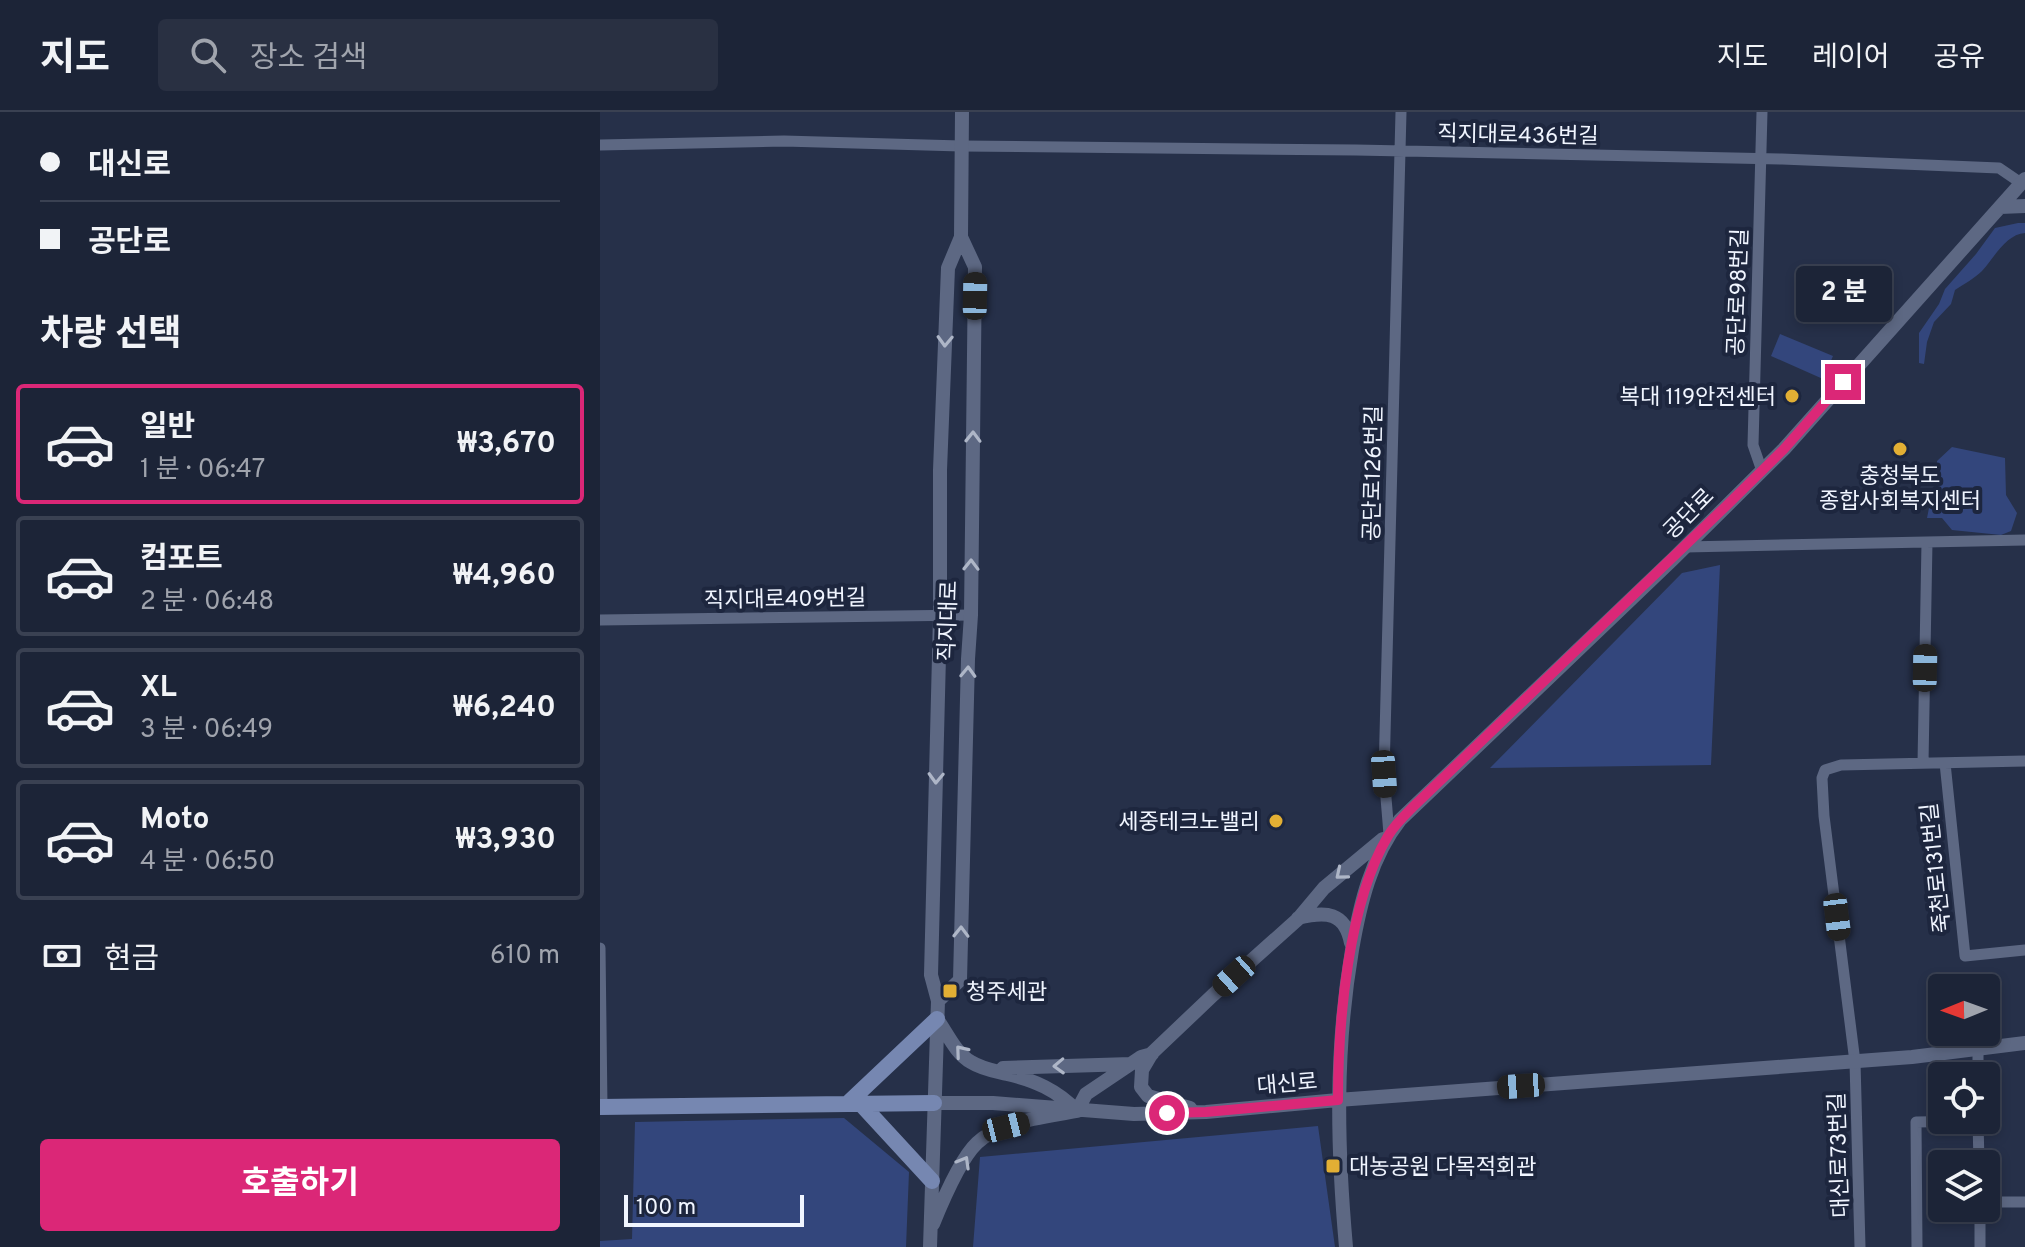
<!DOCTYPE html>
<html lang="ko">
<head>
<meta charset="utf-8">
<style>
  :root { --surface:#1c2437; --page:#293042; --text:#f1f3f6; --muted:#a0a4ad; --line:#3a4152; --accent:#db2777 }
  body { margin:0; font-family:Overpass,"Noto Sans KR",sans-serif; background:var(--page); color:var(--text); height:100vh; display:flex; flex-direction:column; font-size:30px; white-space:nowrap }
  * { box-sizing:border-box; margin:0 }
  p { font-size:26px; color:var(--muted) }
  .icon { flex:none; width:44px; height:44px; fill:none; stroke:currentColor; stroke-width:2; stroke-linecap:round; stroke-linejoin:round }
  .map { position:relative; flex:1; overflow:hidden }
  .drawer { display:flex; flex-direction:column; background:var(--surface); width:600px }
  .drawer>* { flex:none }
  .top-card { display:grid; align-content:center; height:176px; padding:0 40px; background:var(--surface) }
  .needle { width:52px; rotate:269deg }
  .fabs { position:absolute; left:1328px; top:862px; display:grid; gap:16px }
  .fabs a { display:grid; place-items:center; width:72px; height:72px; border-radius:8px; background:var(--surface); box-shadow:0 4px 12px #0003,0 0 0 2px var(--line); font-size:40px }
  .scale { position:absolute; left:24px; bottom:20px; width:180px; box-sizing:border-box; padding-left:8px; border:4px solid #f0f5ff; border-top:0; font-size:22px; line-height:28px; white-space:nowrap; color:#f0f5ff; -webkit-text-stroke:6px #1d263e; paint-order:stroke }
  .end { position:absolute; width:36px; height:36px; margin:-18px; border:10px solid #db2777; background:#fff; box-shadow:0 0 0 4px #fff }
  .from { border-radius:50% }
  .bubble { position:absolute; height:56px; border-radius:8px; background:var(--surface); box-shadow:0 4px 12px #0003,0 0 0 2px var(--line); font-size:26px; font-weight:700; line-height:56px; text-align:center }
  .car { position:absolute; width:24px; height:48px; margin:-24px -12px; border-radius:10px; box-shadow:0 0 6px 2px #0007; background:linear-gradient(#222 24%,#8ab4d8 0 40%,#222 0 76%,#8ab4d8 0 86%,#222 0) }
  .top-card b { display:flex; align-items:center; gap:28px; height:76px; font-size:30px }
  .top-card b+b { border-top:2px solid var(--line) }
  .top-card i { width:20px; height:20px; background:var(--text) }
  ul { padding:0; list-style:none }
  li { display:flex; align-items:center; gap:24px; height:120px; margin:0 16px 12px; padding:0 24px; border:4px solid var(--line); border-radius:8px }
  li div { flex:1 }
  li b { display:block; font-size:30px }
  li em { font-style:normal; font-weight:700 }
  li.current { border-color:var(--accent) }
  li>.icon { width:72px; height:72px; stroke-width:1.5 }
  h2 { padding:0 40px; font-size:36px; line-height:96px }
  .pay { display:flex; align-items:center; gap:20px; height:88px; padding:0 40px; font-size:30px }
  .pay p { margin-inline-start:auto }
  .action { display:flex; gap:16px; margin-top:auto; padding:16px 40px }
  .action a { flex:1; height:92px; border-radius:8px; background:var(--accent); color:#fff; font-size:32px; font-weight:700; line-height:92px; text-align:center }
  header { display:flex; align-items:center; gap:48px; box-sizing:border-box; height:112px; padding:0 40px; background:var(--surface); border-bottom:2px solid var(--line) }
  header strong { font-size:38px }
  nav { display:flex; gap:44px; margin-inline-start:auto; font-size:28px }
  .search { width:560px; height:72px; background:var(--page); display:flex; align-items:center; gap:20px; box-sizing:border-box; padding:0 28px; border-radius:8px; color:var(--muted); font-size:30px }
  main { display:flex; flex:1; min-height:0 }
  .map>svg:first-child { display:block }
  .green { fill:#33467c }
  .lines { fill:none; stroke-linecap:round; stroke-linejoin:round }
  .minor { stroke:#5d6883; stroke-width:11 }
  .tertiary { stroke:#5d6883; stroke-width:14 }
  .secondary { stroke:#7687b1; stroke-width:16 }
  .oneway { stroke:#aeb6c7 }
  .route { stroke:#db2777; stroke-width:10 }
  .poi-dot { fill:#e2af34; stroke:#1d263e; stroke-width:3 }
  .labels { text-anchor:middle; stroke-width:8; stroke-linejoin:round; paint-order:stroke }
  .street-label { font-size:22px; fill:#f0f5ff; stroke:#1d263e }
  .poi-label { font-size:22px; fill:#f0f5ff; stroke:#1d263e; text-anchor:end }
</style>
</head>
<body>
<header>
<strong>지도</strong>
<div class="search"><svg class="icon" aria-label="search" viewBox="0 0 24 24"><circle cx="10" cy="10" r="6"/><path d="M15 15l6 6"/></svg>장소 검색</div>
<nav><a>지도</a><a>레이어</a><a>공유</a></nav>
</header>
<main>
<section class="drawer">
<div class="top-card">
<b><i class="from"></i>대신로</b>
<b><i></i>공단로</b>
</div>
<h2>차량 선택</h2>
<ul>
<li class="current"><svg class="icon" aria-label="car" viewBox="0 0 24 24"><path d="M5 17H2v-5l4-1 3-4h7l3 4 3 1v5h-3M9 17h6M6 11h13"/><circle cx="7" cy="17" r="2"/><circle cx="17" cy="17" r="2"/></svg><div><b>일반</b><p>1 분 · 06:47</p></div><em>₩3,670</em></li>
<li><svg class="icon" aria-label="car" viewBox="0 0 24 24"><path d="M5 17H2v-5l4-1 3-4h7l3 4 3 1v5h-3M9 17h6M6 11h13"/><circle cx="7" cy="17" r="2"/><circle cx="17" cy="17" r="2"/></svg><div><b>컴포트</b><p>2 분 · 06:48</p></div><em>₩4,960</em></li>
<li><svg class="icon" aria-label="car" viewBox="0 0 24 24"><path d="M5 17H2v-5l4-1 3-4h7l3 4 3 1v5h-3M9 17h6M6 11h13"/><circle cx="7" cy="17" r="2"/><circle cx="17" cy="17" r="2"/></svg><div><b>XL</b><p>3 분 · 06:49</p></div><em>₩6,240</em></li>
<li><svg class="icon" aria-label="car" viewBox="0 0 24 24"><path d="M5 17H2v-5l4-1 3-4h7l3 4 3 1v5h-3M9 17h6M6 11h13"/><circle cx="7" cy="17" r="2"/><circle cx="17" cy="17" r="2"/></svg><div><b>Moto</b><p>4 분 · 06:50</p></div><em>₩3,930</em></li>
</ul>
<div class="pay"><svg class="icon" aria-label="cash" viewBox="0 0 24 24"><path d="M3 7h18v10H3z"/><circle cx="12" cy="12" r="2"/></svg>현금<p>610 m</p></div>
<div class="action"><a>호출하기</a></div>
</section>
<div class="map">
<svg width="1425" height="1135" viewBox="0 0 1425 1135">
  <rect width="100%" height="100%" fill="#263049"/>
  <path class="green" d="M1418 111H1425V121C1406 122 1394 146 1382 159 1375 166 1364 172 1355 178L1351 192 1334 210 1327 230 1324 252 1319 251V221L1339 192 1345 177 1376 142 1395 116Z
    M1180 222 1233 244 1223 267 1171 244Z
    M1352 335 1405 346 1406 383 1417 401 1411 419 1401 423 1352 418 1342 406H1327L1331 386 1336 373 1337 349Z
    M1120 453 1111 653 890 656 1082 461Z
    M244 1006 309 1060 306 1135H0V1129L32 1127 35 1010Z
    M718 1014 735 1135H373L380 1045Z"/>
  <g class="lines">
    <path class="minor" d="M1162 0 1153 333 1162 359
      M0 33 184 29 361 34 756 38 1182 47 1399 56 1421 71
      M1085 435 1425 428
      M0 508 371 503
      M1323 651 1327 430
      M1345 651 1365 844 1425 838
      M789 722 784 662 801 0
      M0 836 2 995
      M1378 937V964
      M1378 1008 1379 1052
      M1386 1090H1425
      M1380 1096V1135
      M1260 1135 1255 950 1224 704 1222 666 1225 658 1241 653 1425 649
      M1317 1135 1316 1010 1378 1009"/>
    <path class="tertiary" d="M1400 95 1425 94
      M698 806C726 799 745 800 751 831
      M338 889 360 868 368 547 371 503 375 155 361 125
      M337 907C347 921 356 942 371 950 382 957 395 959 407 962 434 968 457 978 477 999
      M403 956 531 952
      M334 991H393L534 1002 606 1000 738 988 1312 945 1425 931
      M590 996 548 984 541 975 542 958 552 941 613 883 698 807 724 776 783 727
      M333 1112C342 1090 361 1046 377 1031 400 1009 447 1005 477 999L486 982 541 945 552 942
      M330 1135 338 889 331 863 340 504V358L348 156 361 125 362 0
      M746 1135C737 1034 735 937 752 838 760 792 771 745 800 708L1073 447 1184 337 1425 67"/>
    <path class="secondary" d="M247 992 337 907
      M261 992 332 1069
      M0 995 334 991"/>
  </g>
  <defs><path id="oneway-chevron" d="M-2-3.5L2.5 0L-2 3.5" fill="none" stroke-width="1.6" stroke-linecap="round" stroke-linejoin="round" transform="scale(2)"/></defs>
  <g class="oneway">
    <use href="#oneway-chevron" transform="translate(345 229) rotate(92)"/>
    <use href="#oneway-chevron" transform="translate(373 325) rotate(-89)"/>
    <use href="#oneway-chevron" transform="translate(371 453) rotate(-89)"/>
    <use href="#oneway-chevron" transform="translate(368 560) rotate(-88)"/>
    <use href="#oneway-chevron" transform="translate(336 666) rotate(92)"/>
    <use href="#oneway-chevron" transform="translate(741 762) rotate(140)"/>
    <use href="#oneway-chevron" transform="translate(361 820) rotate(-89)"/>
    <use href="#oneway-chevron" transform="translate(361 939) rotate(-130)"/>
    <use href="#oneway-chevron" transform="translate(459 954) rotate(178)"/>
    <use href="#oneway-chevron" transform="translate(364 1050) rotate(-60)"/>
  </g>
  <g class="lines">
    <path class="route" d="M567 1001 606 1000 738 988C738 911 748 791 788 724 795 712 806 702 816 692L1123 397 1184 337 1243 270"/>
  </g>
  <g class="poi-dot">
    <circle cx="1192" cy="284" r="8"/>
    <circle cx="1300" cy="337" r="8"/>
    <circle cx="676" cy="709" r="8"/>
    <rect x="342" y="871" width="16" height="16" rx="4"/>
    <rect x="725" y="1046" width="16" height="16" rx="4"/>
  </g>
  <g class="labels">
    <g class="street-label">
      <text transform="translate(918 22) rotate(1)" y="8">직지대로436번길</text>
      <text transform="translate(1137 180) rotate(-88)" y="8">공단로98번길</text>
      <text transform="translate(772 361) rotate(-89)" y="8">공단로126번길</text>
      <text transform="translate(1088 401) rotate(-45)" y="8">공단로</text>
      <text transform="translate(185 486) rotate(-1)" y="8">직지대로409번길</text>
      <text transform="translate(347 509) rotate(-88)" y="8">직지대로</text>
      <text transform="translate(1335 756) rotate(-96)" y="8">죽천로131번길</text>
      <text transform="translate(687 971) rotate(-5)" y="8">대신로</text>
      <text transform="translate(1238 1043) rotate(-92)" y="8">대신로73번길</text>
    </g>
    <g class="poi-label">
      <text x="1176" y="292">복대 119안전센터</text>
      <text x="1300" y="371" text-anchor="middle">충청북도<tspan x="1300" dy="25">종합사회복지센터</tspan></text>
      <text x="660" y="717">세중테크노밸리</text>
      <text x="366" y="887" text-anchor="start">청주세관</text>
      <text x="749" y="1062" text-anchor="start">대농공원 다목적회관</text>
    </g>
  </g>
</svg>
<div class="fabs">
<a><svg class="needle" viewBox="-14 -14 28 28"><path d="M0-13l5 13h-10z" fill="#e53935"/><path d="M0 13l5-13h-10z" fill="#a0a4ad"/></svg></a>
<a><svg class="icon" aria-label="locate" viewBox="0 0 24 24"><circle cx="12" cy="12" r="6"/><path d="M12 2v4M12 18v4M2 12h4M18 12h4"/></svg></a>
<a><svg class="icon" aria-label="layers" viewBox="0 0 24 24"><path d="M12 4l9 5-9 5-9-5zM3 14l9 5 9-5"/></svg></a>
</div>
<div class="scale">100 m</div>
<i class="end from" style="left:567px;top:1001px"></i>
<i class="end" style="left:1243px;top:270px"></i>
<div class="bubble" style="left:1196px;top:154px;width:96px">2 분</div>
<i class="car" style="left:375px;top:184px;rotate:1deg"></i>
<i class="car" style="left:1325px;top:556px;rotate:1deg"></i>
<i class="car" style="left:784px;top:662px;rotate:176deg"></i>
<i class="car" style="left:1237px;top:805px;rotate:173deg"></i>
<i class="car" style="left:634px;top:864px;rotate:228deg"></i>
<i class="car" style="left:921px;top:974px;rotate:266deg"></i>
<i class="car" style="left:406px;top:1015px;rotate:76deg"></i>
</div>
</main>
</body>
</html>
